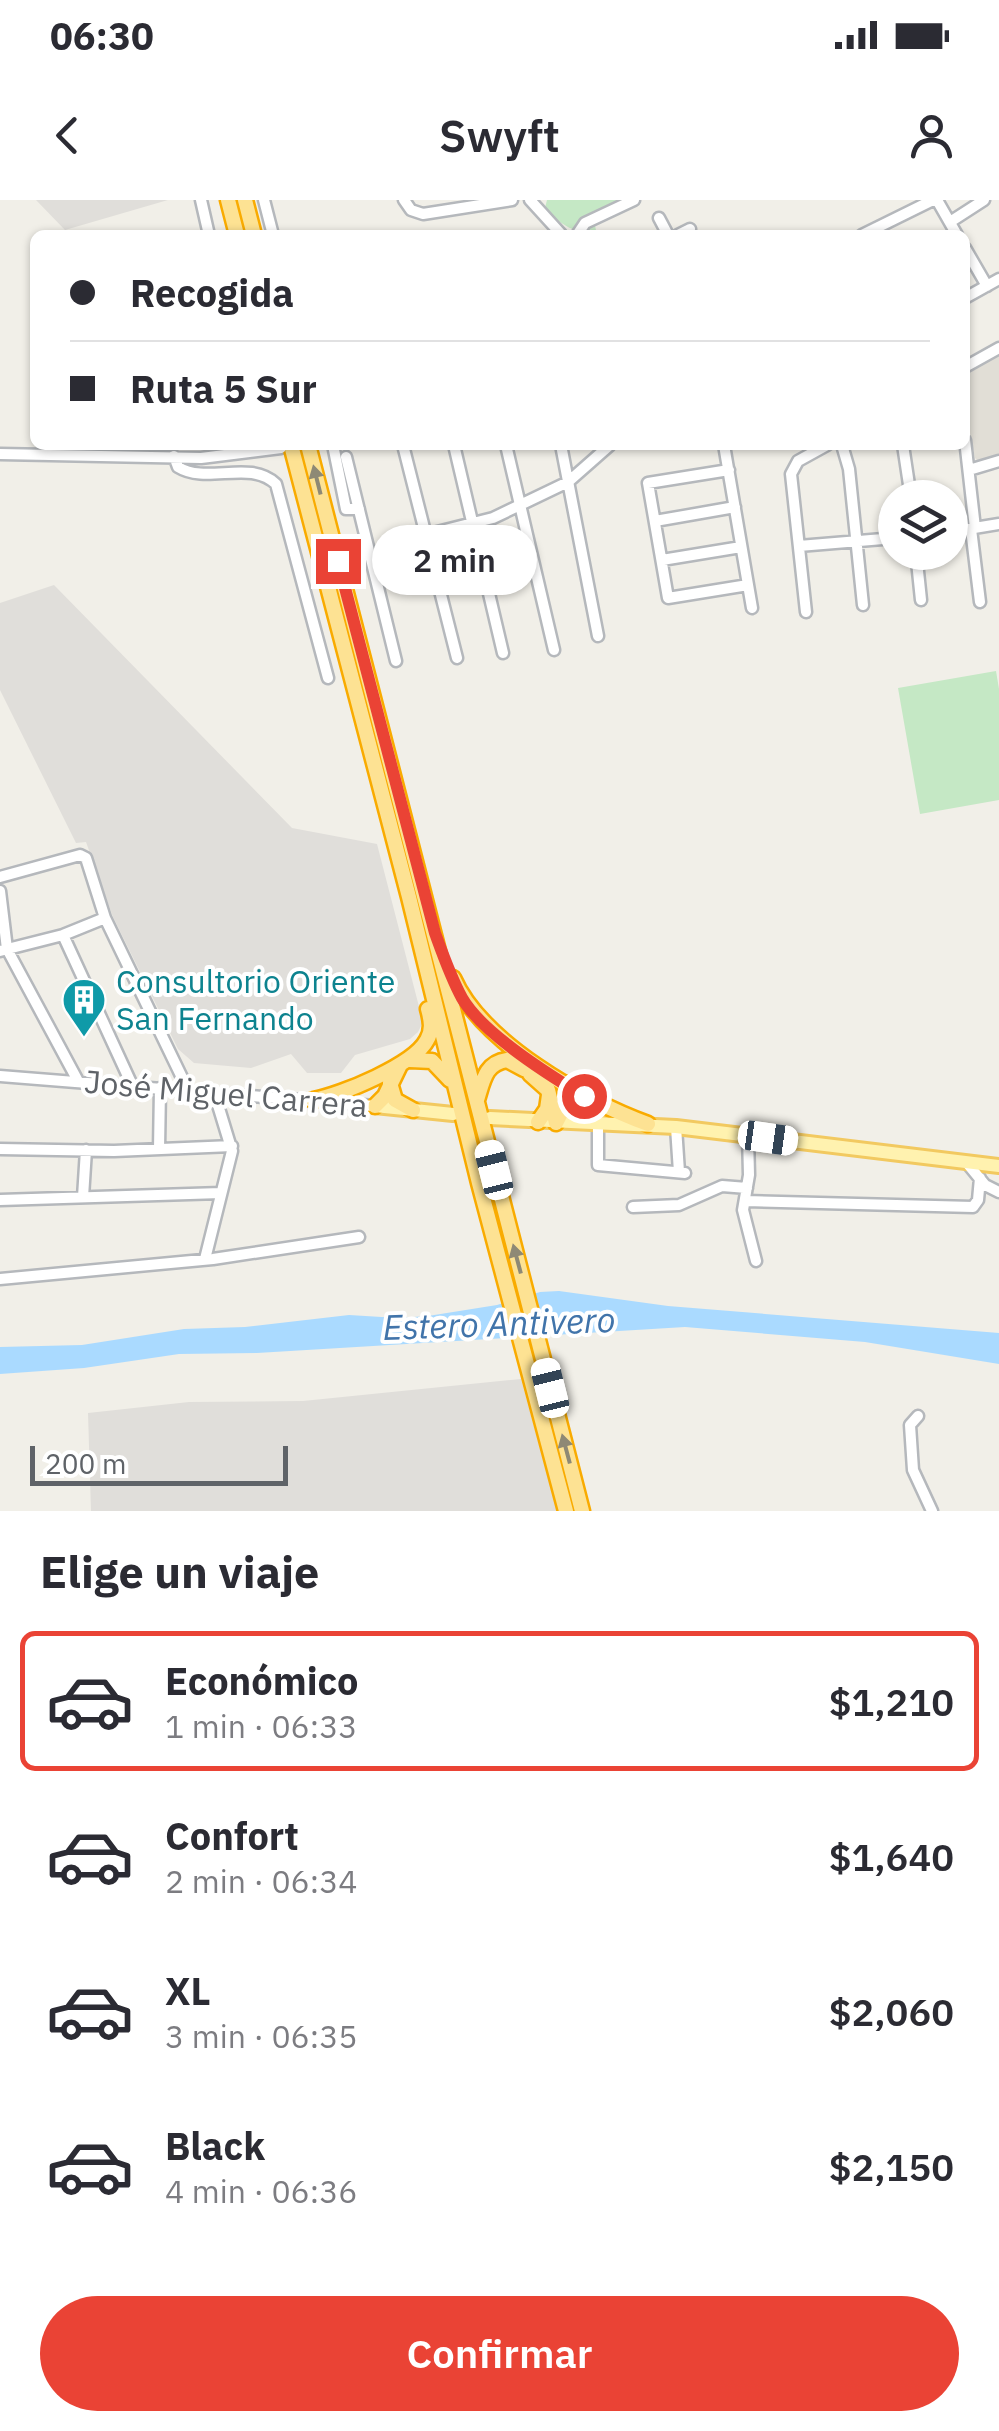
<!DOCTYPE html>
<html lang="es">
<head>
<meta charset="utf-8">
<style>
  :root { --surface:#fff; --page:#f7f7f7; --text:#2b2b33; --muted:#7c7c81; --line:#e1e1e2; --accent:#ea4335 }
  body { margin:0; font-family:"IBM Plex Sans",sans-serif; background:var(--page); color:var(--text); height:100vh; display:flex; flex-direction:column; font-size:38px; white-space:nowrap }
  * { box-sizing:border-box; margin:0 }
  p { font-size:32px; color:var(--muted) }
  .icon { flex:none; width:55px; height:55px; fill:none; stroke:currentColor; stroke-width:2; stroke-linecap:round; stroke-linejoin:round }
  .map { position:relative; height:1311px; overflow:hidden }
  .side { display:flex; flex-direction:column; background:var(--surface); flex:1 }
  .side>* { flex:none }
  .hud { position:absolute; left:30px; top:30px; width:940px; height:220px; border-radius:15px; box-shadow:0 2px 8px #0004; display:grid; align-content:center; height:220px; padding:0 40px; background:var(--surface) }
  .controls { position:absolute; left:878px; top:280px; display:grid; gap:20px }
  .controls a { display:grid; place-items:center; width:90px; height:90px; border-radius:50%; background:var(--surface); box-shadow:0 2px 8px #0004; font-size:50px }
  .scale { position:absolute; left:30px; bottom:25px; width:258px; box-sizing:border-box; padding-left:10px; border:5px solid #5f6368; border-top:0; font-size:28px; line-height:35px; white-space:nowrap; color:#5f6368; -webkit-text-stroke:8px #fff; paint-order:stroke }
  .end { position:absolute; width:45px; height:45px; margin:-22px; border:12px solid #ea4335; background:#fff; box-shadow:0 0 0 5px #fff }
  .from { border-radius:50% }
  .bubble { position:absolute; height:70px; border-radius:35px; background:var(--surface); box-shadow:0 2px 8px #0004; font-size:32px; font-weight:600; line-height:70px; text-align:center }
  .car { position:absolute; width:30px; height:60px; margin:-30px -15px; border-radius:12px; box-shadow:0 0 8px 2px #0007; background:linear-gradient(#fff 24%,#345 0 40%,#fff 0 76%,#345 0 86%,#fff 0) }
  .hud b { display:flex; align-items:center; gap:35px; height:95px; font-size:38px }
  .hud b+b { border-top:2px solid var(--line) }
  .hud i { width:25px; height:25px; background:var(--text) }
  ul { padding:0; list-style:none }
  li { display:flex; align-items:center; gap:30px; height:140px; margin:0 20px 15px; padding:0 20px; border:5px solid transparent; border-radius:15px }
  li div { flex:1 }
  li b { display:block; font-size:38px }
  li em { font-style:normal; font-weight:600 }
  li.selected { border-color:var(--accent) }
  li>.icon { width:90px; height:90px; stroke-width:1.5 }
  h2 { padding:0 40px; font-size:45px; line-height:120px }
  .cta { display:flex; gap:20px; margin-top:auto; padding:20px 40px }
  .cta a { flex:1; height:115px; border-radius:60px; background:var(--accent); color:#fff; font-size:40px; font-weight:600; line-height:115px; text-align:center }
  .status { display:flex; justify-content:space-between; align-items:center; height:70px; padding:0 50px; background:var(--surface); direction:ltr }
  .status svg { height:28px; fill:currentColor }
  header { display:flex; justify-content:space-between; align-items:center; height:130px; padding:0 40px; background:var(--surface); font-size:45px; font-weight:600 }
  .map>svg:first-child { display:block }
  .industrial { fill:#e0deda }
  .education { fill:#e1ded6 }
  .green { fill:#c5e8c5 }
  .water { fill:#aadaff }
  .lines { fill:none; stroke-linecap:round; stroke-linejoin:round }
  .minor-tunnel { stroke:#ccccc8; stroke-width:10; stroke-dasharray:10 5; stroke-linecap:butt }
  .minor-casing { stroke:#b5b8bc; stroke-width:15 }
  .major-casing { stroke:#f2c960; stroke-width:18 }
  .highway-casing { stroke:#f9ab00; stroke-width:19 }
  .minor { stroke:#fff; stroke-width:10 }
  .major { stroke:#fff2af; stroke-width:12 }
  .highway { stroke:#fde293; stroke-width:14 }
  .oneway { fill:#8e8975 }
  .route { stroke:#ea4335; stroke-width:12 }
  .labels { text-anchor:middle; stroke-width:8; stroke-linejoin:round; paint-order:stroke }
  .culture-label { font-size:32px; fill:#0d838f; stroke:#fff; text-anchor:start }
  .street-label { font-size:32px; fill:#5f6368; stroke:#fff }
  .water-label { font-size:35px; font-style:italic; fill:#4174aa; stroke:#fff }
</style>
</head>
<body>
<div class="status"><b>06:30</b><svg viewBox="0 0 49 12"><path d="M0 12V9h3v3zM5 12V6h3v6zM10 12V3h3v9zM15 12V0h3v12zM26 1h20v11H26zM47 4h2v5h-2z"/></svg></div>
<header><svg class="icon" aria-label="back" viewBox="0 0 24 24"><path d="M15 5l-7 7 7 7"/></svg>Swyft<svg class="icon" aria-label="person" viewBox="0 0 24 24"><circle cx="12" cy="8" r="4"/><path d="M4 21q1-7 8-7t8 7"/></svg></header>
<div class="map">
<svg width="999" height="1311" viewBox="0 0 999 1311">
  <rect width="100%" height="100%" fill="#f1efe8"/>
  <path class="industrial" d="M36 0H168L65 30Z
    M54 385 292 628 377 644 423 822 418 832 410 839 355 855 341 873H307L291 854 251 868 194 863 178 849 113 717 86 642 76 643 0 490V403Z
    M521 1179 557 1311H91L88 1213 189 1202 303 1201Z"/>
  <path class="education" d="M999 155V256L979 262 975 258 965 209V174Z"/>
  <path class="green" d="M547 0H619L593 16 597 35C577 35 558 23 545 8Z
    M996 471 999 489V600L920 614 898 488Z"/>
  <path class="water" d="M559 1091 668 1106 999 1133V1164L865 1142 685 1127 257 1153 179 1154 84 1168 0 1174V1147L82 1145 184 1129 245 1127 349 1115 398 1118 428 1116 497 1105 540 1092Z"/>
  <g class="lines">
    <path class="minor-tunnel" d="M287 248 318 246"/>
    <defs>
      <path id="minor" d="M201 0 209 35
        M264 0 273 35
        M404 0 411 10 423 14 512 0
        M530 0 561 34
        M937 0 957 35
        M659 18 668 35
        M950 22 984 0
        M577 35 585 23 634 0
        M678 35 690 29
        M862 35 933 0
        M965 48 987 86
        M965 98 999 79
        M965 167 999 148
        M965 240 975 328
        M333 245 346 309H359
        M403 245 457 458
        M454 245 503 453
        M506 245 554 450
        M561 245 598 436
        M724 245 752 408
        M842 245 849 269 863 405
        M903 245 911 298
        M0 254 201 258 281 248
        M174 256 178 267C207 285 250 259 276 284L328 478
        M346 257 396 461
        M729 270 648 283 668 398 748 385
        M969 270 999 261
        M655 321 735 307
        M971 329 980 402
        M950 332 999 324
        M425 335 493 318 568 282 610 245
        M799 346 895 338
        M916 352 921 400
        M662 360 741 347
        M806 412 791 274 798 261 827 245
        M0 677 80 655 86 658 105 718 188 890
        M0 691 7 749 78 881
        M63 735 132 885
        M0 751 63 735 105 718
        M0 876 375 906
        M598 923V965L685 973
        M676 927 679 972
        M748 935 749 975 743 1010 756 1061
        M0 949 114 951 232 946
        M159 949 160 888
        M967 963 985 985 999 992
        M83 997 86 950
        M0 1000 221 993
        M746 1001 973 1007 978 1000 980 978
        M633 1007 679 1005 722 986 747 988
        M205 1059 232 951 214 892
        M0 1079 213 1059 359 1037
        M918 1216 910 1225 913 1270 932 1311"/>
      <path id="major" d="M375 906 453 914
        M490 918 676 927 999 966"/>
      <path id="highway" d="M228 0 237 35
        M245 0 254 35
        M291 245 409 697 479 983 566 1311
        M308 245 582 1311
        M453 778C481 842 584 901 648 924
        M410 860 432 861 450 880
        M530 874 548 890 556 923
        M390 883 395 900 413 910
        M313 900C341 895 414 865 427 840 433 830 431 820 428 809
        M477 900C483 881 485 863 507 860L524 869
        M375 906 385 896 400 865
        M538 922 547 909 549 895
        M556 923 567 902 564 883"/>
    </defs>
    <use href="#minor" class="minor-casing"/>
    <use href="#major" class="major-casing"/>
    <use href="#highway" class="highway-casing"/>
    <use href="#minor" class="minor"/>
    <use href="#major" class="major"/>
    <use href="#highway" class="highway"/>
  </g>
  <defs><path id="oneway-solid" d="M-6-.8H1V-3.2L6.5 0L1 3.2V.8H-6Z" transform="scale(2.5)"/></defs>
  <g class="oneway">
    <use href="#oneway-solid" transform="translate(317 280) rotate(-104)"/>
    <use href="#oneway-solid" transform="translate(517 1059) rotate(-105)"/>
    <use href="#oneway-solid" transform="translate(566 1249) rotate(-105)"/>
  </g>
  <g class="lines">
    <path class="route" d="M338 361 435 733C443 755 451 778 462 798 482 833 549 875 584 896"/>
  </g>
  <defs>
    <symbol id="building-pin" viewBox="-11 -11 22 30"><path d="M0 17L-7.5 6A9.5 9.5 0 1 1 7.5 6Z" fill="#0f9aa8" stroke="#fff"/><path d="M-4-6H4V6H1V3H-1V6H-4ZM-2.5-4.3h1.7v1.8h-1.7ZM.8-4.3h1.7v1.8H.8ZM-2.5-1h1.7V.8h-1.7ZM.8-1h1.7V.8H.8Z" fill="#fff"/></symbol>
  </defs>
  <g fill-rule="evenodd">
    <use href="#building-pin" x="59" y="775" width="50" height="68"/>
  </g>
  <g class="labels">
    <g class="culture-label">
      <text x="116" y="793">Consultorio Oriente<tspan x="116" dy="37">San Fernando</tspan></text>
    </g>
    <g class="street-label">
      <text transform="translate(226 894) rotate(5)" y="11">José Miguel Carrera</text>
    </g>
    <g class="water-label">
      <text transform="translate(499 1124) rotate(-2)" y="12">Estero Antivero</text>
    </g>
  </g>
</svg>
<div class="controls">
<a><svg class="icon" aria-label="layers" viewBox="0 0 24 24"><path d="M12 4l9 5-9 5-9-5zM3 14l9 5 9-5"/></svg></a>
</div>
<div class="scale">200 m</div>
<i class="end from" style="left:584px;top:896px"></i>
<i class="end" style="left:338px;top:361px"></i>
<div class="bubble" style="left:372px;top:325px;width:165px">2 min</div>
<i class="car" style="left:768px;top:938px;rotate:98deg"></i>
<i class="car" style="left:494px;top:970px;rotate:346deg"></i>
<i class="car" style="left:550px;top:1188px;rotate:346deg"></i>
<div class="hud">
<b><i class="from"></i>Recogida</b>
<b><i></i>Ruta 5 Sur</b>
</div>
</div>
<section class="side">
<h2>Elige un viaje</h2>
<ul>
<li class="selected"><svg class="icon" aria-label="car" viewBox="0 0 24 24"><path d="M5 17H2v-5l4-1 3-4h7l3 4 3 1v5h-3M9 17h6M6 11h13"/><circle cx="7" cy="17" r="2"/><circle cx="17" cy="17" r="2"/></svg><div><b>Económico</b><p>1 min · 06:33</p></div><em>$1,210</em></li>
<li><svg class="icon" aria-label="car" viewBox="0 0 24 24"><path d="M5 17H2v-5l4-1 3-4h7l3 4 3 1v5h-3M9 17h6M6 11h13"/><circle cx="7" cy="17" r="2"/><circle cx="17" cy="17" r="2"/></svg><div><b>Confort</b><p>2 min · 06:34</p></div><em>$1,640</em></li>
<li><svg class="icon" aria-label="car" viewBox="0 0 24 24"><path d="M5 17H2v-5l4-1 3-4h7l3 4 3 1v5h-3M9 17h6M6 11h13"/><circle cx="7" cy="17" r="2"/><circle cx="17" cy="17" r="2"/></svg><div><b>XL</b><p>3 min · 06:35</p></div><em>$2,060</em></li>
<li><svg class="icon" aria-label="car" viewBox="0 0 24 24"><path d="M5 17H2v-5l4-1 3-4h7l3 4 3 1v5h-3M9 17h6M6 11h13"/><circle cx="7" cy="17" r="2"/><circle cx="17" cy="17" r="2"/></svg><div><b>Black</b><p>4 min · 06:36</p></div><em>$2,150</em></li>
</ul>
<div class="cta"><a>Confirmar</a></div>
</section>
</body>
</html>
